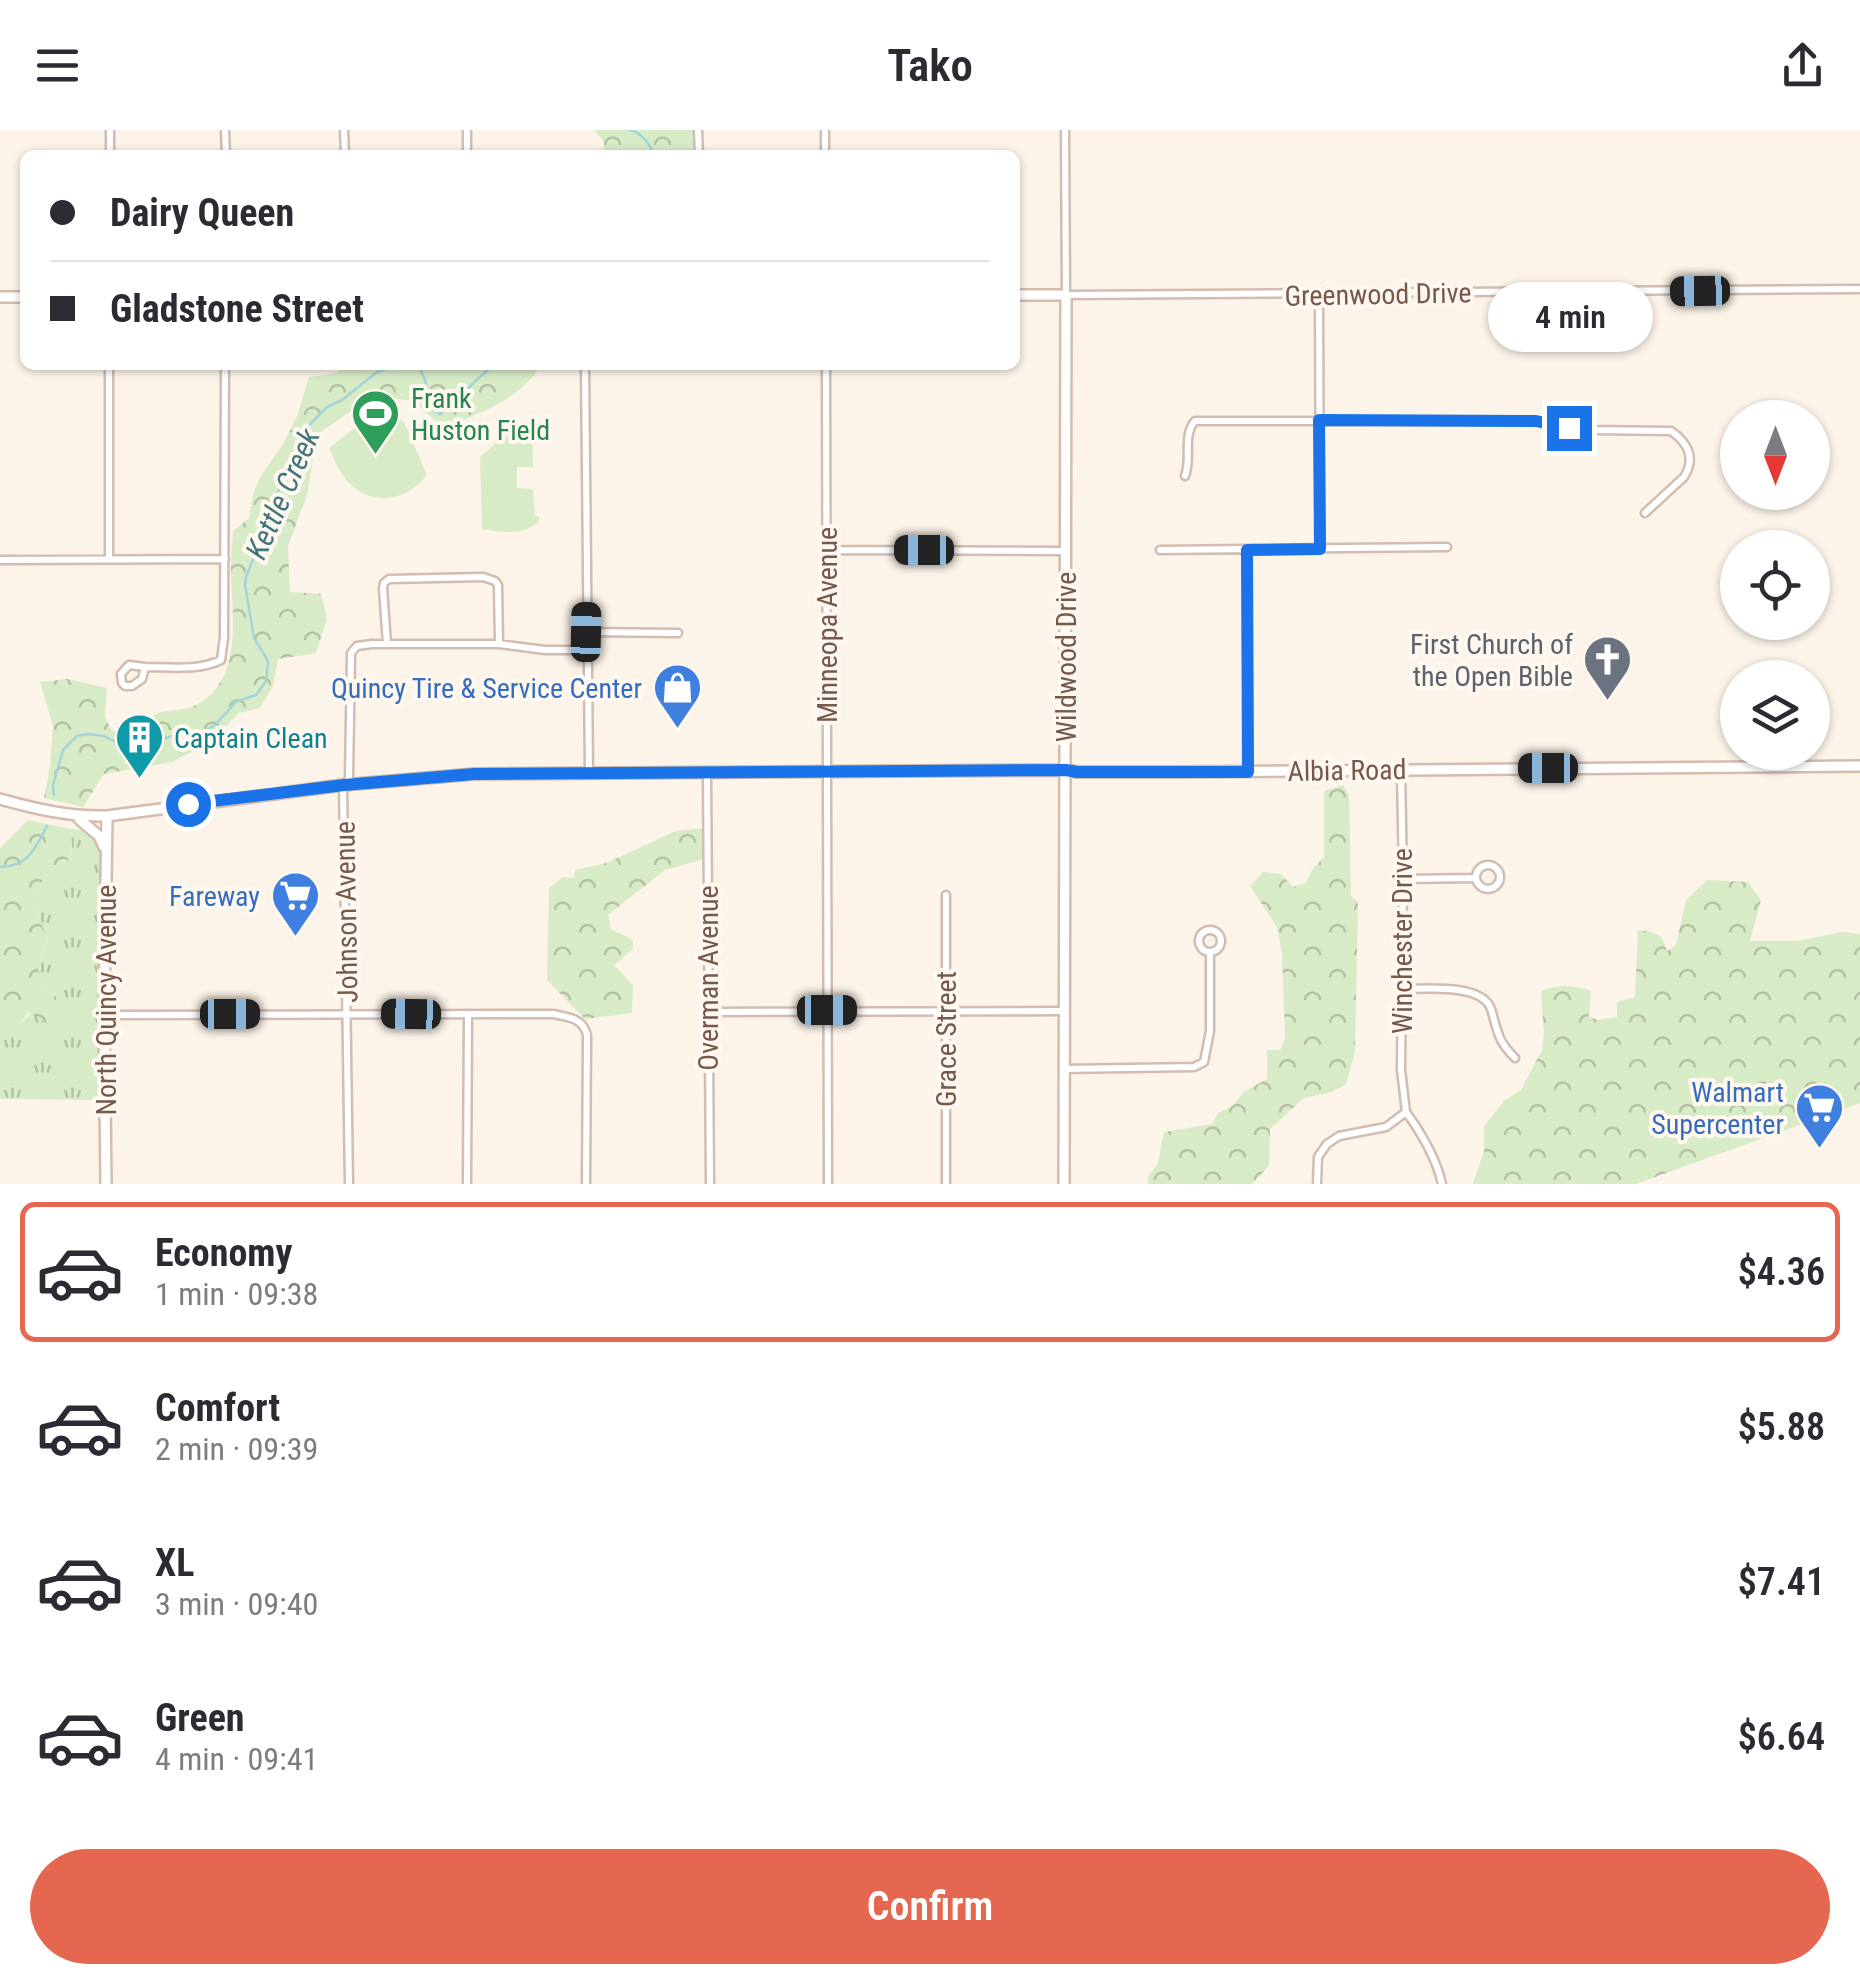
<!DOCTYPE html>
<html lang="en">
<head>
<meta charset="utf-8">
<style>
  :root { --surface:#fff; --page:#f2f2f3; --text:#2b2b33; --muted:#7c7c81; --line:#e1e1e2; --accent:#e56750 }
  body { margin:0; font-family:"Roboto Condensed",sans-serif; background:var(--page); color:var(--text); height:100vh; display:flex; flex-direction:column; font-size:38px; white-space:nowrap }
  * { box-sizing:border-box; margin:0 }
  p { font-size:32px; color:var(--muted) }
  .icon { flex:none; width:55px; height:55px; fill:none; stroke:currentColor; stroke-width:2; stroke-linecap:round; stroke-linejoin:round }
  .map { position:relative; height:1054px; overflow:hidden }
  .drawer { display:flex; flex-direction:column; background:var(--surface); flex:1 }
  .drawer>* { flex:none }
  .hud { position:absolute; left:20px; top:20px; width:1000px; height:220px; border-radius:15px; box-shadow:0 2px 8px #0004; display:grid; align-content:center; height:220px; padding:0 30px; background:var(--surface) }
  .needle { width:65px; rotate:180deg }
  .controls { position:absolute; left:1720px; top:270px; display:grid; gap:20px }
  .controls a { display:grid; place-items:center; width:110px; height:110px; border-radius:50%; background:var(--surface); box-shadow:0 2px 8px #0004; font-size:50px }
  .end { position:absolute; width:45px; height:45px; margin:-22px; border:12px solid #1a73e8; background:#fff; box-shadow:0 0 0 5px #fff }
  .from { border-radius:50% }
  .bubble { position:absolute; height:70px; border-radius:35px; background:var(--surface); box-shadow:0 2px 8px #0004; font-size:32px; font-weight:600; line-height:70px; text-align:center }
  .car { position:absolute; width:30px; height:60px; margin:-30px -15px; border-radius:12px; box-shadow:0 0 8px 2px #0007; background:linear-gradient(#222 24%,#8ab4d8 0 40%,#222 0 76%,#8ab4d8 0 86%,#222 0) }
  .hud b { display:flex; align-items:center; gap:35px; height:95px; font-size:38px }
  .hud b+b { border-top:2px solid var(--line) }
  .hud i { width:25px; height:25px; background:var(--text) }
  ul { padding:18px 0 0; list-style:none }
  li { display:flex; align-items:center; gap:30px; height:140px; margin:0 20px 15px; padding:0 10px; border:5px solid transparent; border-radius:15px }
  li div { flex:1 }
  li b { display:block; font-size:38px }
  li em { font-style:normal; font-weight:600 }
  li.current { border-color:var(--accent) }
  li>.icon { width:90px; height:90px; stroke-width:1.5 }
  .cta { display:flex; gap:20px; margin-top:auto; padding:20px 30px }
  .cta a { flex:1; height:115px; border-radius:60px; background:var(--accent); color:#fff; font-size:40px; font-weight:600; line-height:115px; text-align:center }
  header { display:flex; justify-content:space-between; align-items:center; height:130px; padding:0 30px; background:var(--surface); font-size:45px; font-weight:600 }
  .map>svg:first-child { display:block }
  .grass { fill:url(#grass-tufts) }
  .forest { fill:url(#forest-crowns) }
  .park { fill:#d8ebc7 }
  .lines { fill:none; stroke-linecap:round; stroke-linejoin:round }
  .stream { stroke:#a3d4d8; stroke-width:2.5 }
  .street-casing { stroke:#d1bdb1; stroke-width:11 }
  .secondary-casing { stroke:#d4bdae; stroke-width:14 }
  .street { stroke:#fff; stroke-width:6 }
  .secondary { stroke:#fff; stroke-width:9 }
  .route { stroke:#1a73e8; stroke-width:12 }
  .labels { text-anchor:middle; stroke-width:8; stroke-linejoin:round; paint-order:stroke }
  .street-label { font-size:28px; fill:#77594c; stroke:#fff8f0 }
  .leisure-label { font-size:28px; fill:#27864d; stroke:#fff8f0; text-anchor:start }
  .worship-label { font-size:28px; fill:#5b616d; stroke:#fff8f0; text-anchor:end }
  .shop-label { font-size:28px; fill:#366cbe; stroke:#fff8f0; text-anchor:end }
  .culture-label { font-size:28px; fill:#0d838f; stroke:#fff8f0; text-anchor:start }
  .water-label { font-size:30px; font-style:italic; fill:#40767c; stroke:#fff8f0 }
</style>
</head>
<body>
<header><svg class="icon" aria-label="menu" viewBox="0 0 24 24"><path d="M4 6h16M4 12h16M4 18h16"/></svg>Tako<svg class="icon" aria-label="share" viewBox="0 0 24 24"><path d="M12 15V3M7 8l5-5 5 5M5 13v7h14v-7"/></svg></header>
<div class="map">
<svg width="1860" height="1054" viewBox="0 0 1860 1054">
  <defs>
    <pattern id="grass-tufts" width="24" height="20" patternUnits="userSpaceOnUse" patternTransform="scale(2.5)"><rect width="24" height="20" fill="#d8ebc7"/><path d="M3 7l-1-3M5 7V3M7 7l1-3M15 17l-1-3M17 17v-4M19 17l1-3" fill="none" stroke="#b4c1a4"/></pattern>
    <pattern id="forest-crowns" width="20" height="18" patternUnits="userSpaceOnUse" patternTransform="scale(2.5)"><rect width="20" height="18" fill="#d8ebc7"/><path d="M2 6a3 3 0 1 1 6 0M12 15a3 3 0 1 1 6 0" fill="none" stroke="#b4c1a4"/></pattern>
  </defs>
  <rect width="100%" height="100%" fill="#fcf4e9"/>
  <path class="grass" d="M71 699 90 701 107 723 105 970 0 969V906C20 896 36 878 55 865L37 849V835L48 810 30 766 54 737 72 728Z"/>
  <path class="forest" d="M594 0H698L699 25H604V12Z
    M348 235H541C521 269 478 285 442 297L413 271 386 267 348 283 322 301 314 323 307 365 288 416 290 462 321 464 327 489 316 523 278 529 273 556 260 578 239 583 212 611 172 632 104 644 83 677 44 668 50 636 53 596 40 552 68 549 107 558 105 586 111 600C139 606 138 593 159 583 168 579 183 582 196 575 247 548 230 479 231 432 231 422 232 412 233 401L249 388 253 364 260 347 283 314 297 286 309 247C322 245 339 245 348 235Z
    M1343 655 1349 665 1351 766 1358 772 1355 922 1346 954 1332 962 1304 968 1270 999 1269 1036 1252 1054H1148V1047L1158 1033 1164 1002 1212 994 1218 983 1232 976 1244 962 1267 949V920H1280L1285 909 1282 824 1277 797 1250 756 1263 742 1281 744 1293 757 1306 753 1312 740 1324 727V661Z
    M28 690 71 699 72 728 54 737 30 766 48 810 37 835V849L55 865 60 883 49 896 29 882 15 898 0 906V718Z
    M707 698 708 728 665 740 608 785 611 799 633 810V819L614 835 633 855 632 883 585 889 547 850 549 758 563 747 574 748 575 740 606 733 676 701Z
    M1707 750 1748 752 1761 770 1750 811H1798L1842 802 1860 804V973L1636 1054H1473L1484 1021V996L1504 971 1521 960 1542 920 1544 904 1541 861C1560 854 1572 855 1591 861L1589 887 1599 890 1617 887V872L1635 867 1638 800 1648 801 1661 806 1667 821 1676 815 1686 770Z"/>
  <path class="park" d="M391 283 404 292 427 345C405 374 366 377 344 347 337 338 334 328 329 318L362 292Z
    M511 299H532L533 337H517V358L533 359 535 386 539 387V392C521 406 504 402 482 399L480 327Z"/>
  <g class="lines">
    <path class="stream" d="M629 0C640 1 650 14 654 25
      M407 235 419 237 425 250 431 279 440 284 493 235
      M54 665 53 655 63 620 77 606 88 604 104 606 129 619 140 620 168 607 189 602H203L215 595 237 571 256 565 266 551 268 531 254 508 245 455 246 447 262 407 268 383 310 294 327 277 342 270 377 242 398 235
      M0 737C28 737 35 719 47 696"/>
    <defs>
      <path id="street" d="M225 0 226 25
        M344 0 345 25
        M467 0V25
        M698 0 699 25
        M825 0V25
        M1065 0 1066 165 1860 159
        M110 25V0
        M1319 165 1320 419
        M109 235V429
        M585 235 589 644
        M826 235 828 1054
        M1185 346C1192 328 1182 306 1195 291H1535L1590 300 1671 301C1688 313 1696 328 1684 347L1645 383
        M826 420 1066 421
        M1160 420 1447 417
        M1247 420 1248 642
        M0 430 225 429
        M586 502 678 503
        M387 514 383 458 384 453 389 449 483 447 495 451 498 455 499 514
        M129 535 145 537 142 549 132 556H125L122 553 121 544Z
        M145 537C169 537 199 541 221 530L224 507 225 235
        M1401 640 1403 749 1401 940 1406 982
        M707 643 710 1054
        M1476 747a12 12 0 1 1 24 0a12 12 0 1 1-24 0Z
        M1403 749 1476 748
        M946 765V1054
        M1199 811a11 11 0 1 1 22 0a11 11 0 1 1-22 0Z
        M1402 859C1426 859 1482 853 1491 879 1498 902 1497 910 1515 928
        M710 882 1064 881
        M104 885 553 884C568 887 583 888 587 905L586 1054
        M1063 939 1194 937 1204 932 1210 901V823
        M349 1054 343 655 349 649 351 523 357 516 372 514H499L545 520H586
        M467 1054 468 884
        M1317 1054 1318 1027 1327 1014 1339 1006 1386 997 1406 982C1422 1004 1436 1027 1442 1054"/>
      <path id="secondary" d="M1015 165H1066L1064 1054
        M0 167H25
        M0 669C36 679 70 687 107 686L343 655 474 644 1066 640 1077 642H1177L1860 636
        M79 689 99 706 104 717
        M106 1054 104 885 107 686"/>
    </defs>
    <use href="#street" class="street-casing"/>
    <use href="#secondary" class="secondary-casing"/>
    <use href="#street" class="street"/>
    <use href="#secondary" class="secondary"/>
  </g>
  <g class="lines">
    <path class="route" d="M188 674 344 655 474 644 1066 640 1077 642H1248L1247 420 1320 419 1319 290 1536 291 1569 298"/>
  </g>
  <defs>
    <symbol id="stadium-pin" viewBox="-11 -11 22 30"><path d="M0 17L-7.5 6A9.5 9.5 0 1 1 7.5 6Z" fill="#2e9e5b" stroke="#fff8f0"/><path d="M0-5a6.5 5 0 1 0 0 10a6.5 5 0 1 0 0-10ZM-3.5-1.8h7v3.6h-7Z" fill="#fff"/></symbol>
    <symbol id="church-pin" viewBox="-11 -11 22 30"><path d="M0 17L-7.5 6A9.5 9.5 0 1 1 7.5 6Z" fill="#6b7280" stroke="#fff8f0"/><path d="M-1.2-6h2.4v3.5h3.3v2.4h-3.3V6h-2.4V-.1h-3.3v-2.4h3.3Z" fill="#fff"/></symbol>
    <symbol id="shop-pin" viewBox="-11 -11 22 30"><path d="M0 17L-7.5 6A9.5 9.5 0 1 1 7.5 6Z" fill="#3f7fe0" stroke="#fff8f0"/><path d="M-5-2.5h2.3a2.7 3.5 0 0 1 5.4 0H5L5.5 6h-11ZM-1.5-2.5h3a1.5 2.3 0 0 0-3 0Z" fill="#fff"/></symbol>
    <symbol id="building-pin" viewBox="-11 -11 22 30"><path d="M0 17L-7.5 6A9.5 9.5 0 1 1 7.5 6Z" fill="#0f9aa8" stroke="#fff8f0"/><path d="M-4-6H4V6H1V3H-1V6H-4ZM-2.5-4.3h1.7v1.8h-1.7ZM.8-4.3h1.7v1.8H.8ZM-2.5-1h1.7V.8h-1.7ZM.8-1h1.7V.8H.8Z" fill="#fff"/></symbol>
    <symbol id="supermarket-pin" viewBox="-11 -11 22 30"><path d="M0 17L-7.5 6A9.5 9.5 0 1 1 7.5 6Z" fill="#3f7fe0" stroke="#fff8f0"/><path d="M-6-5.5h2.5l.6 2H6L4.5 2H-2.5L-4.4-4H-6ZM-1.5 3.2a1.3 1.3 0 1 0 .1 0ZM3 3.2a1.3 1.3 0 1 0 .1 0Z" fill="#fff"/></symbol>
  </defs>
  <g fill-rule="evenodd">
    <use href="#stadium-pin" x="348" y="256" width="55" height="75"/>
    <use href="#church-pin" x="1580" y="502" width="55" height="75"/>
    <use href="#shop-pin" x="650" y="530" width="55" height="75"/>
    <use href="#building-pin" x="112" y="580" width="55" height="75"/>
    <use href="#supermarket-pin" x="268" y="738" width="55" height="75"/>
    <use href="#supermarket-pin" x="1792" y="950" width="55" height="75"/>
  </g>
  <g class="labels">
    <g class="street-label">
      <text transform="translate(1378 164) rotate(-1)" y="10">Greenwood Drive</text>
      <text transform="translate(827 495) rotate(-90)" y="10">Minneopa Avenue</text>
      <text transform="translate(1066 527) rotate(-90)" y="10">Wildwood Drive</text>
      <text transform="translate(1347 640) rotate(-1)" y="10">Albia Road</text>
      <text transform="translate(346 782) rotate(-91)" y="10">Johnson Avenue</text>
      <text transform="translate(1402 811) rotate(-90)" y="10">Winchester Drive</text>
      <text transform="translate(708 848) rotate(-90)" y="10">Overman Avenue</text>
      <text transform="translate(106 870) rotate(-90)" y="10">North Quincy Avenue</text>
      <text transform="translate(946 909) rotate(-90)" y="10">Grace Street</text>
    </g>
    <g class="leisure-label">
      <text x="411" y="278">Frank<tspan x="411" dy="32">Huston Field</tspan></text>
    </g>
    <g class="worship-label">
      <text x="1573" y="524">First Church of<tspan x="1573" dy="32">the Open Bible</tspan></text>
    </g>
    <g class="shop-label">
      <text x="642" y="568">Quincy Tire &amp; Service Center</text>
      <text x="260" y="776">Fareway</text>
      <text x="1784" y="972">Walmart<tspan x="1784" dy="32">Supercenter</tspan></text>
    </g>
    <g class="culture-label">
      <text x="174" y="618">Captain Clean</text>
    </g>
    <g class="water-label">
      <text transform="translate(283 364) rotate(-66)" y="10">Kettle Creek</text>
    </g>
  </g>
</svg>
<div class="controls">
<a><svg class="needle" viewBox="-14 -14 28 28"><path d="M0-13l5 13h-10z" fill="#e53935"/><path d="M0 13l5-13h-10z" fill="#7c7c81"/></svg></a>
<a><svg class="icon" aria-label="locate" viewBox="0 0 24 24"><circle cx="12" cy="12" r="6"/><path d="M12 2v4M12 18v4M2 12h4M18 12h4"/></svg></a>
<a><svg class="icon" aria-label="layers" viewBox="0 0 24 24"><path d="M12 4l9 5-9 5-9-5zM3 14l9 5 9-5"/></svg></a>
</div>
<i class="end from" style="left:188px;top:674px"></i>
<i class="end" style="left:1569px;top:298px"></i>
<div class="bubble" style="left:1488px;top:152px;width:165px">4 min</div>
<i class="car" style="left:1700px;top:161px;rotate:269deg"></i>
<i class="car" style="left:924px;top:420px;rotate:270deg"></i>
<i class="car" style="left:586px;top:502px;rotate:1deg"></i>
<i class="car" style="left:1548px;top:638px;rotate:270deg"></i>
<i class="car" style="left:827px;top:880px;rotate:90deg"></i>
<i class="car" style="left:230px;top:884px;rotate:90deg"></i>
<i class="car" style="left:411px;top:884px;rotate:271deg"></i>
<div class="hud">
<b><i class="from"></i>Dairy Queen</b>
<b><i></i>Gladstone Street</b>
</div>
</div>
<section class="drawer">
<ul>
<li class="current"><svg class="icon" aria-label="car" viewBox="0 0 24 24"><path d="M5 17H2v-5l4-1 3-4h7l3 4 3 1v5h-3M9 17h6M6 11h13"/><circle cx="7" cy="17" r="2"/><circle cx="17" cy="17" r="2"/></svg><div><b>Economy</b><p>1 min · 09:38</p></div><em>$4.36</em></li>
<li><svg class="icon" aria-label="car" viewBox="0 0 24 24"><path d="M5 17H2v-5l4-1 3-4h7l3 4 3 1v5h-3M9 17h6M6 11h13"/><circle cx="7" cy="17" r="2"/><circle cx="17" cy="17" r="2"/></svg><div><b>Comfort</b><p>2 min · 09:39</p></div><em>$5.88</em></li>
<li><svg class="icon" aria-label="car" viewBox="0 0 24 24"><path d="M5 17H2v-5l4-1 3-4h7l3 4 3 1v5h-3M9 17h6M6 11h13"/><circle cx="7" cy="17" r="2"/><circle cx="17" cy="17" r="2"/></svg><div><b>XL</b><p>3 min · 09:40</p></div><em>$7.41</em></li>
<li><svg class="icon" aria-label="car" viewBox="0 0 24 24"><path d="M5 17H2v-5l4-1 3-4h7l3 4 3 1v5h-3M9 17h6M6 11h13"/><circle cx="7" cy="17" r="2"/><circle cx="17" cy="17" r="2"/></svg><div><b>Green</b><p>4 min · 09:41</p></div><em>$6.64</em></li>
</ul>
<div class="cta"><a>Confirm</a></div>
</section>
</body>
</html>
